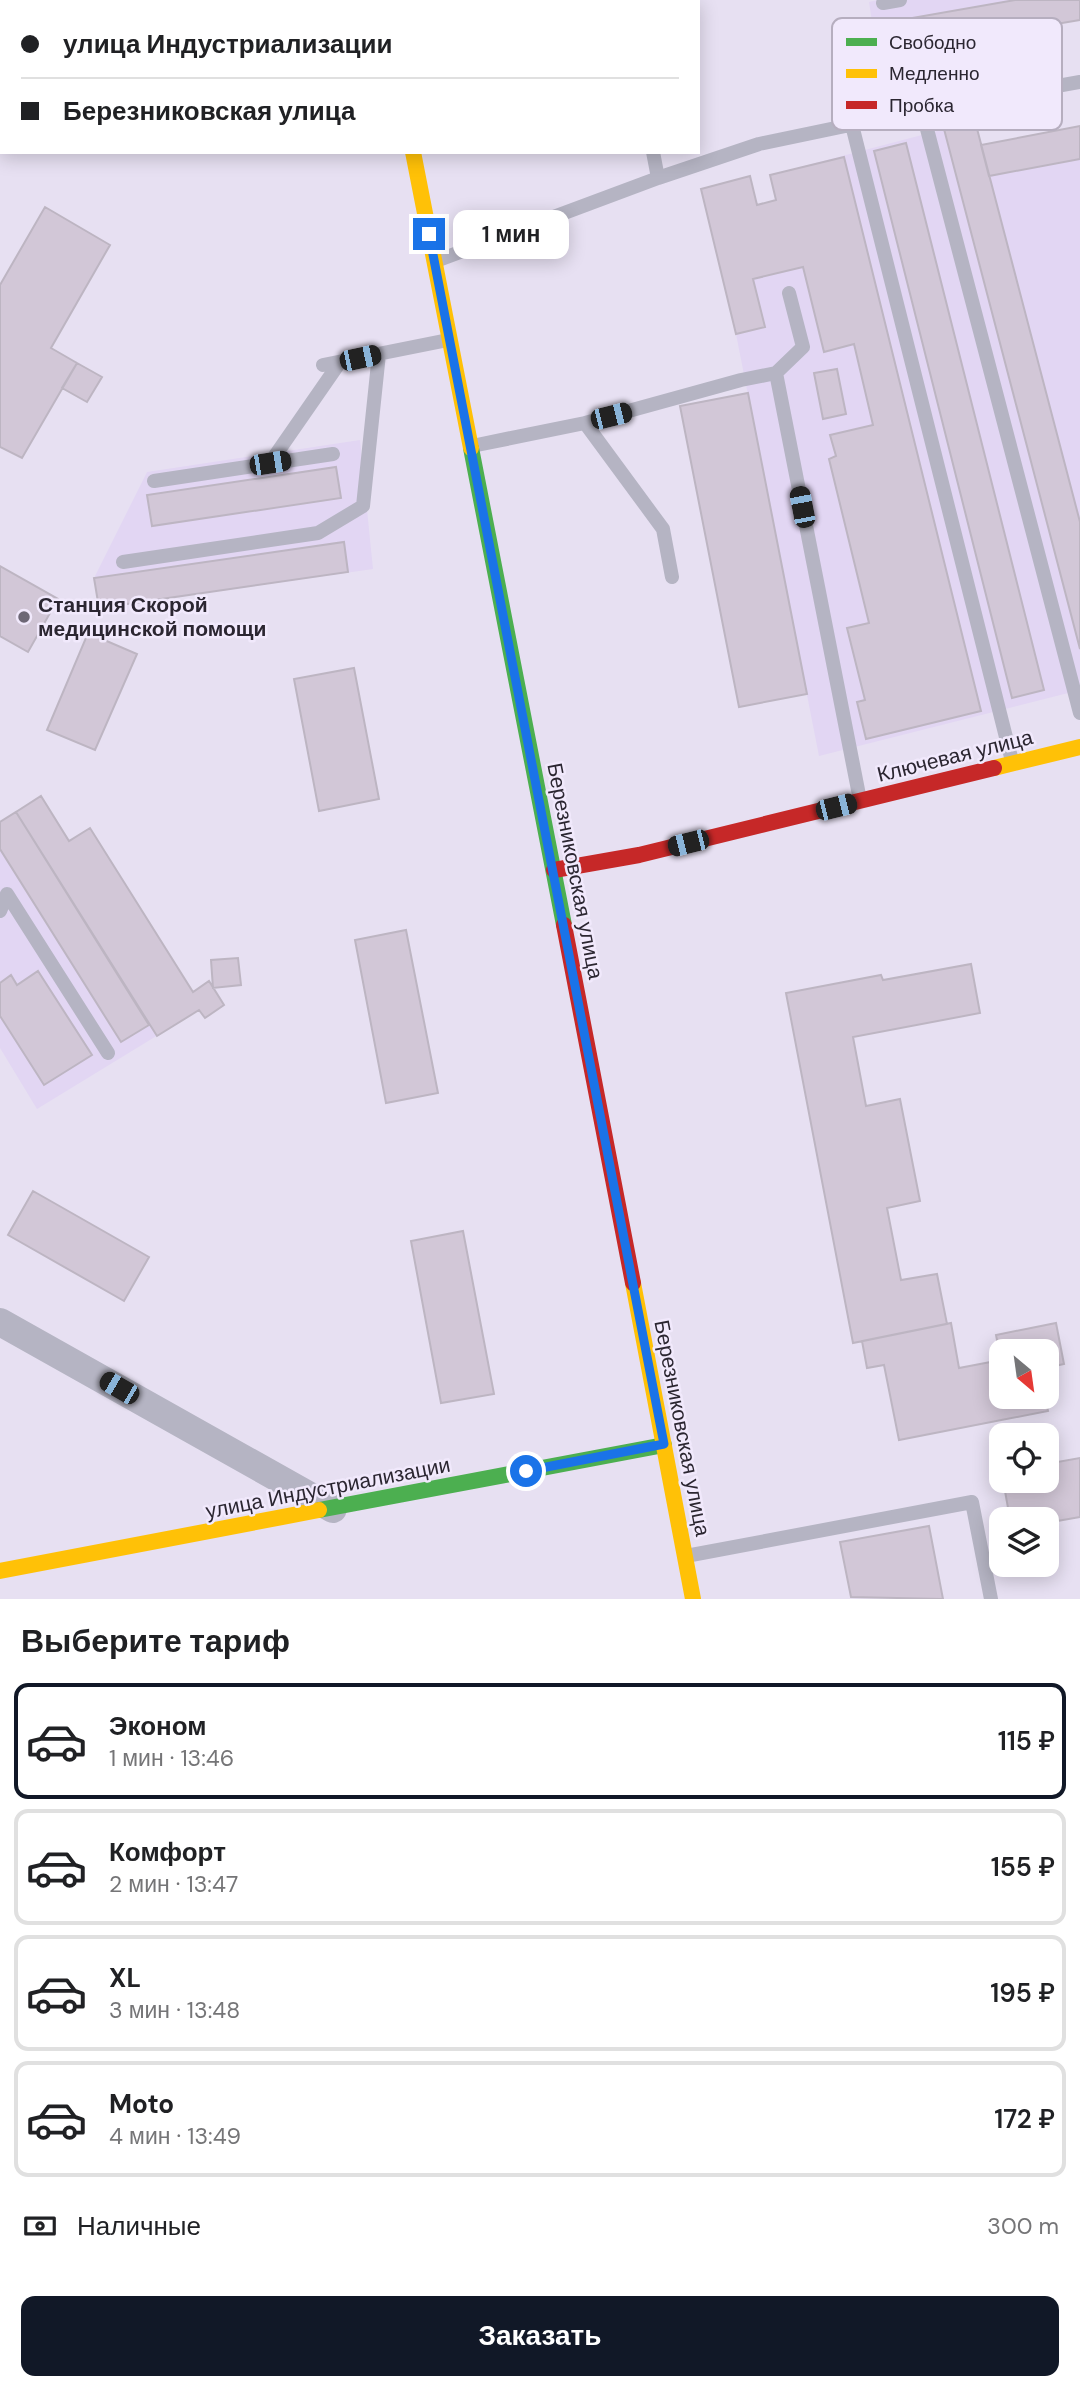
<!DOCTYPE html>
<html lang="ru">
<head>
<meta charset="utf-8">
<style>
  :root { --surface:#fff; --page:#f2f2f2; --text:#202124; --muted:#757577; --line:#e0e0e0; --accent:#111827 }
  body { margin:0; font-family:"DM Sans",sans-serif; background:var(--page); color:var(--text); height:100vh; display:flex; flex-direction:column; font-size:26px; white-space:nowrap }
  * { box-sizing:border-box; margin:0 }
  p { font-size:23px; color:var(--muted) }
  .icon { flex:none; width:38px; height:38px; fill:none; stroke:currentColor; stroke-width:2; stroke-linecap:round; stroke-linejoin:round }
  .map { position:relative; height:1599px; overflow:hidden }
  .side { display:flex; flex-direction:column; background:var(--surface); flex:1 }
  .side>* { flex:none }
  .banner { position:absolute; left:0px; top:0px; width:700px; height:154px; box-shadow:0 4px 18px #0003; display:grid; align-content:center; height:154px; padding:0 21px; background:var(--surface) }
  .needle { width:46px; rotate:151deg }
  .fabs { position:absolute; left:989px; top:1339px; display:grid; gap:14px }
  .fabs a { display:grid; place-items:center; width:70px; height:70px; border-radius:14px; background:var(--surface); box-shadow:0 4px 18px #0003; font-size:35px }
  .end { position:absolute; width:32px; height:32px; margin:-16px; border:9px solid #1a73e8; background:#fff; box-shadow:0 0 0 4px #fff }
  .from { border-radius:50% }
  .bubble { position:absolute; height:49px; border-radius:14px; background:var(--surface); box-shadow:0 4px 18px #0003; font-size:23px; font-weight:600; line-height:49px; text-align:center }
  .car { position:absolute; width:21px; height:42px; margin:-21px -10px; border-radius:9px; box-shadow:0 0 5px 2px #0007; background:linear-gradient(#222 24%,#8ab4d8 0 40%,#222 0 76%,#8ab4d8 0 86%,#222 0) }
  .banner b { display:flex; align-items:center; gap:24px; height:66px; font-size:26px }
  .banner b+b { border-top:2px solid var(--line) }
  .banner i { width:18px; height:18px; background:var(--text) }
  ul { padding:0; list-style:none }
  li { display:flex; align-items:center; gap:21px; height:116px; margin:0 14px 10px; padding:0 7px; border:4px solid var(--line); border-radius:14px }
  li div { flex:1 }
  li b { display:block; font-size:26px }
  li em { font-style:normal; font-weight:600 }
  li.active { border-color:var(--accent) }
  li>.icon { width:63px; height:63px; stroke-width:1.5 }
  h2 { padding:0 21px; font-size:32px; line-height:84px }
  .pay { display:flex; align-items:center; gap:18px; height:77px; padding:0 21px; font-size:26px }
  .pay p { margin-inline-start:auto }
  .button { display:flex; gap:14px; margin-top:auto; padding:14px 21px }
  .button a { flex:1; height:80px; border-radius:14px; background:var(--accent); color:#fff; font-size:28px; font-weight:600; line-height:80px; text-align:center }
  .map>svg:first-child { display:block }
  .built { fill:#e2d6f3 }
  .building { fill:#d2c7d7; stroke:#bdb5c2; stroke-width:2 }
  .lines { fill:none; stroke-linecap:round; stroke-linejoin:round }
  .lane { stroke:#b5b4c3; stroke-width:14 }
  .street { stroke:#b5b4c3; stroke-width:28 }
  .fast { stroke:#4caf50; stroke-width:16 }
  .slow { stroke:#ffc107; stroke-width:16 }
  .jam { stroke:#c62828; stroke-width:16 }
  .route { stroke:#1a73e8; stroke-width:9 }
  .poi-dot { fill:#6d6775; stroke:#f1e9fc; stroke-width:2.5 }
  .labels { text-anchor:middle; stroke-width:5; stroke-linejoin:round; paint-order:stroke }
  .poi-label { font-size:21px; font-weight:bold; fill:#2b2631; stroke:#f1e9fc; text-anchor:start }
  .street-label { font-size:21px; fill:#2b2631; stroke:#f1e9fc }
  .key { fill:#f1e9fc; stroke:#b6aebf; stroke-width:2 }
  .key-label { font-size:19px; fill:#2b2631 }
</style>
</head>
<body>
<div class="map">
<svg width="1080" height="1599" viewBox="0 0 1080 1599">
  <rect width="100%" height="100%" fill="#e7e0f2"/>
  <path class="built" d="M878 0H1080V20L877 54 869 2Z
    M975 121 982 145 1080 126V690L819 756 736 334 701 189 750 176 757 205 776 200 770 175Z
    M360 440 373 569 99 608 94 578 147 472Z
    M41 796 69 841 90 828 192 992 209 981 224 1005 205 1018 199 1010 37 1109 0 1048V822Z"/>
  <path class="building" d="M1015 0H1080V20L877 54 872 25Z
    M975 121 1080 522V649L944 129Z
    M1080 126V159L989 176 981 145Z
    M906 143 1044 690 1012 698 874 151Z
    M844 157 981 711 866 739 857 702 865 700 847 628 869 623 829 459 836 456 830 435 873 425 854 344 824 352 803 267 753 279 765 327 736 334 701 189 750 176 757 205 776 200 770 175Z
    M45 207 110 245 51 348 77 363 22 458 0 447V285Z
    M77 363 102 377 87 402 62 388Z
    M837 369 846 414 823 419 814 373Z
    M748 393 807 694 739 707 680 406Z
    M336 467 341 498 152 526 147 495Z
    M344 542 348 572 99 608 94 578Z
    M0 566 58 599 28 652 0 636Z
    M88 633 137 654 95 750 47 730Z
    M354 668 379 799 319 811 294 679Z
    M41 796 69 841 90 828 193 992 209 981 224 1005 205 1018 199 1010 157 1036 16 812Z
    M16 812 149 1025 121 1042 0 849V822Z
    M406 930 438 1093 386 1103 355 940Z
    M238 958 241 985 213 988 211 960Z
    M971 964 980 1013 853 1037 866 1106 900 1099 920 1201 887 1208 901 1280 937 1274 947 1324 853 1343 786 993 881 975 883 980Z
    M38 971 92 1055 44 1085 0 1016V983L11 975 17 985Z
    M33 1191 149 1257 124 1301 8 1235Z
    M463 1231 494 1394 441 1403 411 1241Z
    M951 1323 959 1368 1001 1360 996 1335 1056 1323 1064 1364 1046 1368V1351H1001V1396H1045L1048 1411 899 1440 884 1365 867 1368 862 1341Z
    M1080 1458V1517L1046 1523V1519H1010L1003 1480H1046V1464Z
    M929 1526 943 1599 851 1597 840 1542Z"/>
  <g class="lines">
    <path class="lane" d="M509 2 521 0
      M883 3 900 0
      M922 110 1080 713
      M852 125 1012 761
      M653 152 658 178
      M436 261 658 178 759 144 922 110 1080 82
      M323 365 448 340
      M776 373 860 800
      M585 423 741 380 776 373 803 347 789 293
      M472 446 585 423 663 529 672 577
      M270 463 340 362
      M154 481 333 454
      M123 562 318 533 363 506 379 354
      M0 911 7 894 108 1053
      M686 1556 972 1502 991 1599"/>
    <path class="street" d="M0 1322 333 1509"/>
    <path class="fast" d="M471 448 564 925
      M319 1510 664 1445"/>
    <path class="slow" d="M69 2 70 0
      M413 152 471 448
      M994 768 1080 747
      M633 1283 693 1599
      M0 1571 319 1510"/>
    <path class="jam" d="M382 0 383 2
      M0 126 2 123
      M554 870 639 855 994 768
      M564 925 633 1283"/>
  </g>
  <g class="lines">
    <path class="route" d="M429 234 664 1444 526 1471"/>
  </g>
  <circle class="poi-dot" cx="24" cy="617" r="7"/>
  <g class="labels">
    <g class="poi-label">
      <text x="38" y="612">Станция Скорой<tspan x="38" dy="24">медицинской помощи</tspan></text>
    </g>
    <g class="street-label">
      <text transform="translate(955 756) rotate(-14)" y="7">Ключевая улица</text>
      <text transform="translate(575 871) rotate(79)" y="7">Березниковская улица</text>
      <text transform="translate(682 1428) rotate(79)" y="7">Березниковская улица</text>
      <text transform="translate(328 1488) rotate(-11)" y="7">улица Индустриализации</text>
    </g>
  </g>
  <rect x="832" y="18" width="230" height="112" rx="10" class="key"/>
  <rect x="846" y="38" width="31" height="8" fill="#4caf50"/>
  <rect x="846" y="69" width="31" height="9" fill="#ffc107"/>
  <rect x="846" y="101" width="31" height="8" fill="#c62828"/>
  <g class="key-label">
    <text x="889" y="49">Свободно</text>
    <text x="889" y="80">Медленно</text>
    <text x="889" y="112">Пробка</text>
  </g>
</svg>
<div class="fabs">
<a><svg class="needle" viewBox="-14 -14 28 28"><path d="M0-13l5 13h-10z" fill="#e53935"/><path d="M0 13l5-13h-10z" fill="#757577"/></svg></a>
<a><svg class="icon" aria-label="locate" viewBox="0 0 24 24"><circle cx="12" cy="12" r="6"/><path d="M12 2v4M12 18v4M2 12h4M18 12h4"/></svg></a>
<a><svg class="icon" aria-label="layers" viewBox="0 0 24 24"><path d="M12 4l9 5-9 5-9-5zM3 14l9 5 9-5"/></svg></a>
</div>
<i class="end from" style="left:526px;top:1471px"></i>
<i class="end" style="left:429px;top:234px"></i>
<div class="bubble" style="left:453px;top:210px;width:116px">1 мин</div>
<i class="car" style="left:360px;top:358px;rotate:78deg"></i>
<i class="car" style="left:611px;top:416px;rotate:76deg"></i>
<i class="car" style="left:270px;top:463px;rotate:81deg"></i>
<i class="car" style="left:802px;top:507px;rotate:349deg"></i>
<i class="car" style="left:836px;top:807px;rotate:76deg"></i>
<i class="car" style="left:688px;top:843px;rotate:256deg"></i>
<i class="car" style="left:119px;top:1388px;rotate:300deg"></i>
<div class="banner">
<b><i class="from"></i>улица Индустриализации</b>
<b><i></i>Березниковская улица</b>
</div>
</div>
<section class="side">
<h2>Выберите тариф</h2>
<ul>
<li class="active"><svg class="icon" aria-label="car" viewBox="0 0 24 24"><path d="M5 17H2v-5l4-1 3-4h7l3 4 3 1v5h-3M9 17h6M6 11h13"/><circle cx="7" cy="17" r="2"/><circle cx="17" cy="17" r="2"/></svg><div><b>Эконом</b><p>1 мин · 13:46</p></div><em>115 ₽</em></li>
<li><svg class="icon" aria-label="car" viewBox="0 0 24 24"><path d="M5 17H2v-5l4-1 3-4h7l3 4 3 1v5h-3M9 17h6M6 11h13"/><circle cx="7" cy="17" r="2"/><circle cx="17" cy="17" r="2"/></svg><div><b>Комфорт</b><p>2 мин · 13:47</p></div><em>155 ₽</em></li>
<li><svg class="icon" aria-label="car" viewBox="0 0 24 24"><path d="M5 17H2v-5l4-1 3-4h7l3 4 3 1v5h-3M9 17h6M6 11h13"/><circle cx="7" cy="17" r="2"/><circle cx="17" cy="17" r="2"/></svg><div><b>XL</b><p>3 мин · 13:48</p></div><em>195 ₽</em></li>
<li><svg class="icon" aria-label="car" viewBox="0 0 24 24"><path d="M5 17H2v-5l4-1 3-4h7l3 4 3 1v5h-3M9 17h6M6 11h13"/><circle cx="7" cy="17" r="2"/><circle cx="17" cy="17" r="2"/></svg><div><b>Moto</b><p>4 мин · 13:49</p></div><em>172 ₽</em></li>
</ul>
<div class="pay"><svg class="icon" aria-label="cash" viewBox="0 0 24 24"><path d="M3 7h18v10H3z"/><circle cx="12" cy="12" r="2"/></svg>Наличные<p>300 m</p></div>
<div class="button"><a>Заказать</a></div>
</section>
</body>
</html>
